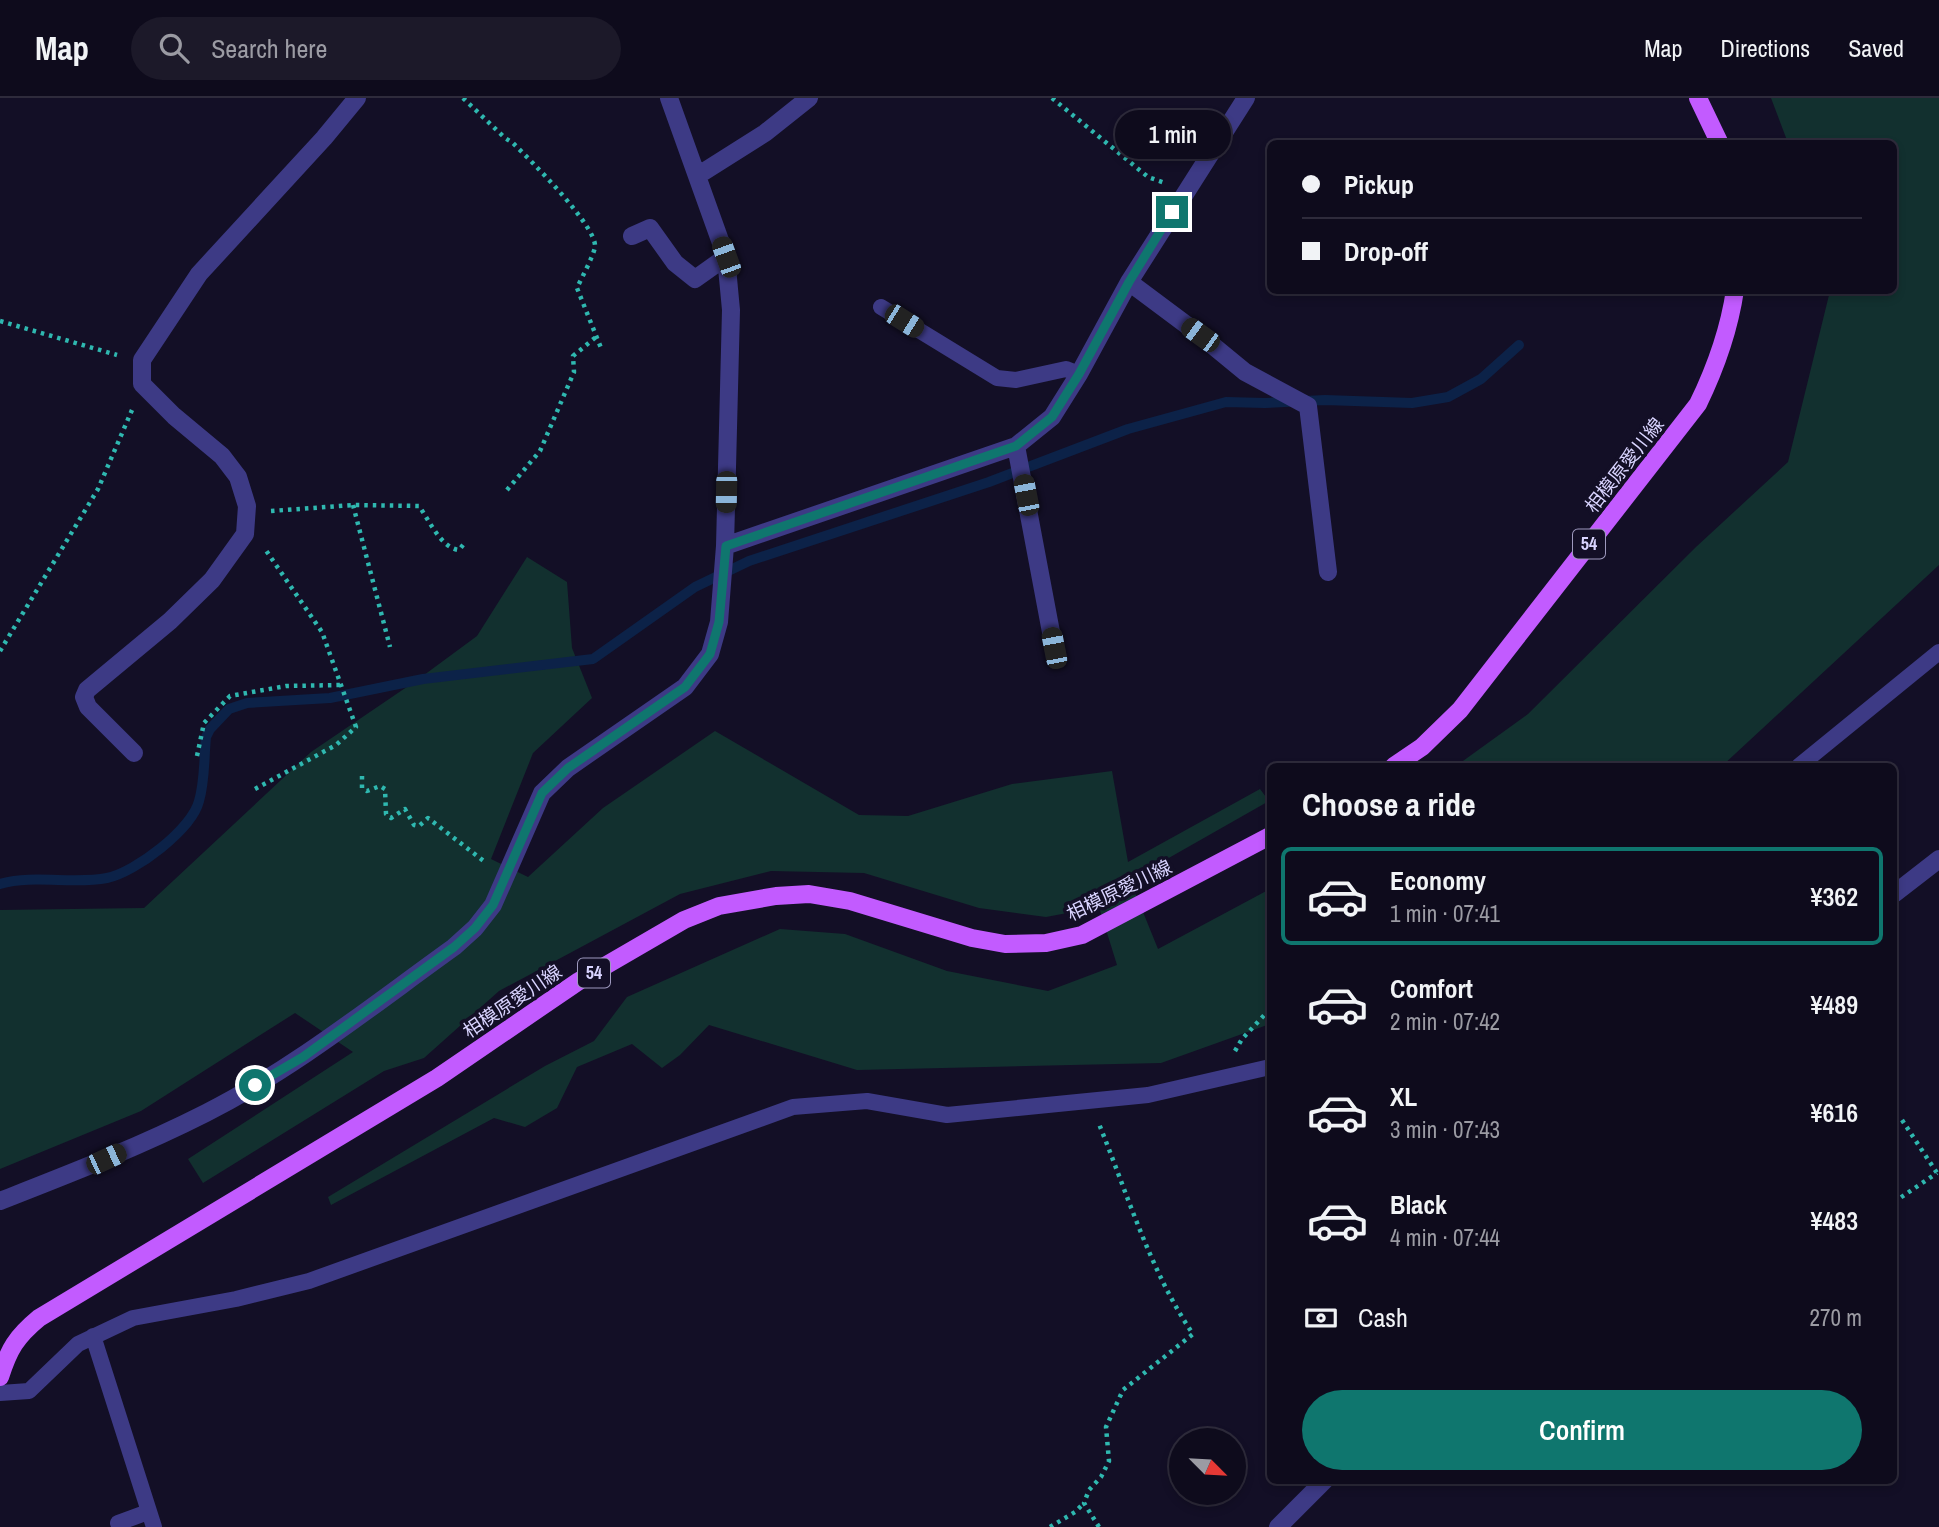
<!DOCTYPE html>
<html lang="en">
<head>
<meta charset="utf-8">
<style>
  :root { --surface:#0e0b1c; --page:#1c1929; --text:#f1f3f6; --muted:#9b9ba3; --line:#2e2b3b; --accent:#0f766e }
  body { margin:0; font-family:"Archivo Narrow","Noto Sans JP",sans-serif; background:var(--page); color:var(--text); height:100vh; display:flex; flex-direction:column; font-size:26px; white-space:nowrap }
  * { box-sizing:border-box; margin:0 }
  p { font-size:23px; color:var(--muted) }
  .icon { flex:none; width:38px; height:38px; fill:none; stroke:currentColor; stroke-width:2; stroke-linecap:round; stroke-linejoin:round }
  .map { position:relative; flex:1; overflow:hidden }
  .drawer { position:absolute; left:1267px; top:665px; width:630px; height:721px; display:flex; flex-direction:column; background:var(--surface); border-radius:10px; box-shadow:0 4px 10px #0003,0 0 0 2px var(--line) }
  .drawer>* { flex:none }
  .hud { position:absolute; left:1267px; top:42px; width:630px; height:154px; border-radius:10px; box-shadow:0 4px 10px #0003,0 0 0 2px var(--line); display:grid; align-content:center; height:154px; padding:0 35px; background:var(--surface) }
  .needle { width:46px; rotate:114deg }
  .controls { position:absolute; left:1169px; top:1330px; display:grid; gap:14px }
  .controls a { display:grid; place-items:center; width:77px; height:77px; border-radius:50%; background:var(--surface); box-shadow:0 4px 10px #0003,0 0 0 2px var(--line); font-size:35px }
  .end { position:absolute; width:32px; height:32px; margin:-16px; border:9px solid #0f766e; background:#fff; box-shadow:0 0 0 4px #fff }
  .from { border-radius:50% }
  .bubble { position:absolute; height:49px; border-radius:24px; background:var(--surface); box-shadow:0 4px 10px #0003,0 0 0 2px var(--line); font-size:23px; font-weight:600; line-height:49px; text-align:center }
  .car { position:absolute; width:21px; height:42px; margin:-21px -10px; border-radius:9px; box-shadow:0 0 5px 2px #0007; background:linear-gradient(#222 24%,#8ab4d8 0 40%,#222 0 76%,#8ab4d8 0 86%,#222 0) }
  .hud b { display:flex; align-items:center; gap:24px; height:66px; font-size:26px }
  .hud b+b { border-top:2px solid var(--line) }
  .hud i { width:18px; height:18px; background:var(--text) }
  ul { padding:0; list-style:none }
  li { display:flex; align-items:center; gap:21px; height:98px; margin:0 14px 10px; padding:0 21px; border:4px solid transparent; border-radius:10px }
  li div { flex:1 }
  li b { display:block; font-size:26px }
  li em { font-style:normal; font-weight:600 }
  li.current { border-color:var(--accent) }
  li>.icon { width:63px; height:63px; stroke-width:1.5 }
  h2 { padding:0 35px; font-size:32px; line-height:84px }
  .pay { display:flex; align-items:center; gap:18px; height:77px; padding:0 35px; font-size:26px }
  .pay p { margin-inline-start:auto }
  .action { display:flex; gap:14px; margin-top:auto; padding:14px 35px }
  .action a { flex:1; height:80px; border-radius:42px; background:var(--accent); color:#fff; font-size:28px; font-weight:600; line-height:80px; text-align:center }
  header { display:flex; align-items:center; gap:42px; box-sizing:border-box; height:98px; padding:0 35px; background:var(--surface); border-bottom:2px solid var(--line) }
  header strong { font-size:33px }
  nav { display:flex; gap:38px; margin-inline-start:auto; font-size:24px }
  .search { width:490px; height:63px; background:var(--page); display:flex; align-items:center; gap:18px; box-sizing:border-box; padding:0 24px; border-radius:38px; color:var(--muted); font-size:26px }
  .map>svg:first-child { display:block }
  .green { fill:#12302f }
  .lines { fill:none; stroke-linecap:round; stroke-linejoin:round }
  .stream { stroke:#0c2248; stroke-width:10 }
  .path { stroke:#2fb8b0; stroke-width:4.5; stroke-dasharray:3.5 5; stroke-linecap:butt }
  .lane { stroke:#3d3a85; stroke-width:16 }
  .street { stroke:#3d3a85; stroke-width:18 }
  .primary { stroke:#c25bff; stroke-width:18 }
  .route { stroke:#0f766e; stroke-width:9 }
  .labels { text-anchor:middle; stroke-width:7; stroke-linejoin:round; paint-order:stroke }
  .shield { fill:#130f26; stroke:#9e99be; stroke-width:2 }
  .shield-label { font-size:18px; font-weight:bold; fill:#d9d4ff }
  .street-label { font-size:19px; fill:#d9d4ff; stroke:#130f26 }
</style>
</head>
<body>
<header>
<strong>Map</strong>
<div class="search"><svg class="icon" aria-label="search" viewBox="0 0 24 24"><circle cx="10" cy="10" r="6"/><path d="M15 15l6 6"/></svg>Search here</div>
<nav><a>Map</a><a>Directions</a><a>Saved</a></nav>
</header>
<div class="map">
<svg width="1939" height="1429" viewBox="0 0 1939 1429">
  <rect width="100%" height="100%" fill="#130f26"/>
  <path class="green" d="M1771 0H1939V467L1722 668H1456L1528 616 1696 449 1788 364 1830 193 1894 192V46L1788 45Z
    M527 459 567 484 572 550 592 600 533 655 491 761 528 779 603 710 715 633 859 717 908 718 1012 686 1112 673 1128 764 1260 691 1269 703 1130 782 1158 851 1270 791V926L1161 965 857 972 709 927 680 957 662 970 632 946 577 969 557 1010 525 1029 494 1020 331 1107 328 1099 545 968 594 943 627 899 780 831 845 836 947 873 1048 893 1117 867 1099 809 1046 819 979 810 864 775 771 773 680 796 499 893 424 960 384 973 203 1085 188 1061 353 954 295 915 141 1013 0 1071V812L144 810 311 654 420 580 477 538Z"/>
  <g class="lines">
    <path class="stream" d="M0 786C34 776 73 787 107 780 136 774 192 731 199 703 205 683 204 659 206 639L210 631 229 611 247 605 330 600 423 581 593 561 695 489 749 463 989 384 1128 331 1226 304 1265 305 1325 302 1412 305 1448 299 1481 281 1519 247"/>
    <path class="path" d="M463 0 505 40 513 45C529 61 597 128 595 149 593 159 582 179 577 190L601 250
      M1052 0 1148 79 1165 85
      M0 223 117 257
      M507 392 540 353 574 274 573 258 596 239
      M353 407 390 549
      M271 413 353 407 419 408C429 422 441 450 459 452L466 443
      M0 553 98 391 132 312
      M197 658 204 625 230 598 286 588 341 587
      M362 678V690L367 693 380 688 385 691 386 716 391 720 405 711 414 727 419 728 428 720 485 764
      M255 691 336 647 356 629 322 534 265 451
      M1235 953 1242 941 1270 911
      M1902 1022 1937 1075
      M1894 1104 1937 1075
      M1050 1429 1075 1414 1084 1405
      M1099 1429 1084 1405 1089 1392 1101 1379 1109 1363 1106 1329 1123 1292 1193 1236C1151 1175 1127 1095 1099 1026"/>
    <path class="lane" d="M881 209 997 280 1016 282 1066 271 1079 276
      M1799 668 1939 554
      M93 1238 154 1429
      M0 1295 29 1293 78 1246 133 1220 236 1201 309 1183 793 1009 867 1003 947 1017 1148 997 1270 969
      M118 1425 148 1414"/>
    <path class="street" d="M669 0 726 159 731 212 725 448 1016 348 1052 319 1079 276 1129 184 1246 0
      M697 78 765 35 809 0
      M632 138 650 130 675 165 695 181 726 159
      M1129 184 1200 237 1245 274 1308 308 1328 474
      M1016 348 1054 550
      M134 655 88 609 84 599 87 592 170 523 212 482 245 436 247 408 238 379 222 358 174 318 142 286V262L199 176 324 40 357 0
      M1894 796 1939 761
      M0 1103C69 1076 139 1049 206 1015 295 970 373 907 454 849L475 830 493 807 542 695 568 670 685 589 710 556 719 524 725 448
      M1278 1429 1325 1382"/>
    <path class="primary" d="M1698 0 1720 46
      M1394 668 1422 649 1460 612 1698 306C1716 269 1729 233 1735 192
      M0 1279C9 1251 16 1239 39 1220L437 980 579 883 684 822 719 808 776 798 809 796 850 803 972 840 1005 846 1046 845 1082 837 1270 738"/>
  </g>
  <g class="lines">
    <path class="route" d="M255 987 303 959 454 849 475 830 493 807 542 695 568 670 685 589 710 556 719 524 726 448 1016 348 1052 319 1079 276 1129 184 1172 114"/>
  </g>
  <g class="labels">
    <g class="shield">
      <rect x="1573" y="431.5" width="32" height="29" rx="5"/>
      <rect x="578" y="860.5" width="32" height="29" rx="5"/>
    </g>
    <g class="shield-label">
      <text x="1589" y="452">54</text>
      <text x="594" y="881">54</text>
    </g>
    <g class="street-label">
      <text transform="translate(1624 367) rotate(-52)" y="7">相模原愛川線</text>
      <text transform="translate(1119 792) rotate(-26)" y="7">相模原愛川線</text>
      <text transform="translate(512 903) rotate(-34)" y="7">相模原愛川線</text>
    </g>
  </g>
</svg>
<div class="controls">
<a><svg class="needle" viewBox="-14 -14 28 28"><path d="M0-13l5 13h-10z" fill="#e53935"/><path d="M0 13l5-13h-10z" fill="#9b9ba3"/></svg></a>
</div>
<i class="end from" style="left:255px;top:987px"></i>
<i class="end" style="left:1172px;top:114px"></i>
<div class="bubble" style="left:1115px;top:12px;width:116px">1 min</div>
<i class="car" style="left:726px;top:159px;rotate:340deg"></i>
<i class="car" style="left:904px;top:223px;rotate:122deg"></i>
<i class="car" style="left:1200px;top:237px;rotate:306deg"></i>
<i class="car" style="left:726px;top:394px;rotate:181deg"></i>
<i class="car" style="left:1026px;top:397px;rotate:349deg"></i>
<i class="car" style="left:1054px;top:550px;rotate:349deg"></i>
<i class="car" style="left:106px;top:1061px;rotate:65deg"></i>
<div class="hud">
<b><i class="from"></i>Pickup</b>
<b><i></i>Drop-off</b>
</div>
<section class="drawer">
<h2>Choose a ride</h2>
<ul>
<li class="current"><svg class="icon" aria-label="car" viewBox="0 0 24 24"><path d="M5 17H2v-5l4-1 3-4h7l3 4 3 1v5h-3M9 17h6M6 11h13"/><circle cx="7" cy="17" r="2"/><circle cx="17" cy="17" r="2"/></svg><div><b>Economy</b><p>1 min · 07:41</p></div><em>¥362</em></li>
<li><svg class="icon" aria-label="car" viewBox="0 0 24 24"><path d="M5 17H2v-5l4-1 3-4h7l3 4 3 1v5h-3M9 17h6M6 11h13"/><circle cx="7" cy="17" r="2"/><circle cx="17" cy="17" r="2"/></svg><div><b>Comfort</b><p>2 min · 07:42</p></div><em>¥489</em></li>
<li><svg class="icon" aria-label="car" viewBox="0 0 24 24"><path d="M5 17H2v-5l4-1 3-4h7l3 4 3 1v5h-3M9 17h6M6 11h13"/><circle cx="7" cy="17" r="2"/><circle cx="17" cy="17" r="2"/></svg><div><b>XL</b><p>3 min · 07:43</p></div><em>¥616</em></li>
<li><svg class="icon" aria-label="car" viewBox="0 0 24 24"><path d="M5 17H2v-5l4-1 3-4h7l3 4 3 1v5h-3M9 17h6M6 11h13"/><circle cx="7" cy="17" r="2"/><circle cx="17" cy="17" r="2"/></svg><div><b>Black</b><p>4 min · 07:44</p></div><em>¥483</em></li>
</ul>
<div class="pay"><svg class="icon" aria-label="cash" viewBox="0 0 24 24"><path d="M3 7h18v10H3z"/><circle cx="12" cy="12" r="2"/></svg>Cash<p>270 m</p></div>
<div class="action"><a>Confirm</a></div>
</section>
</div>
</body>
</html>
